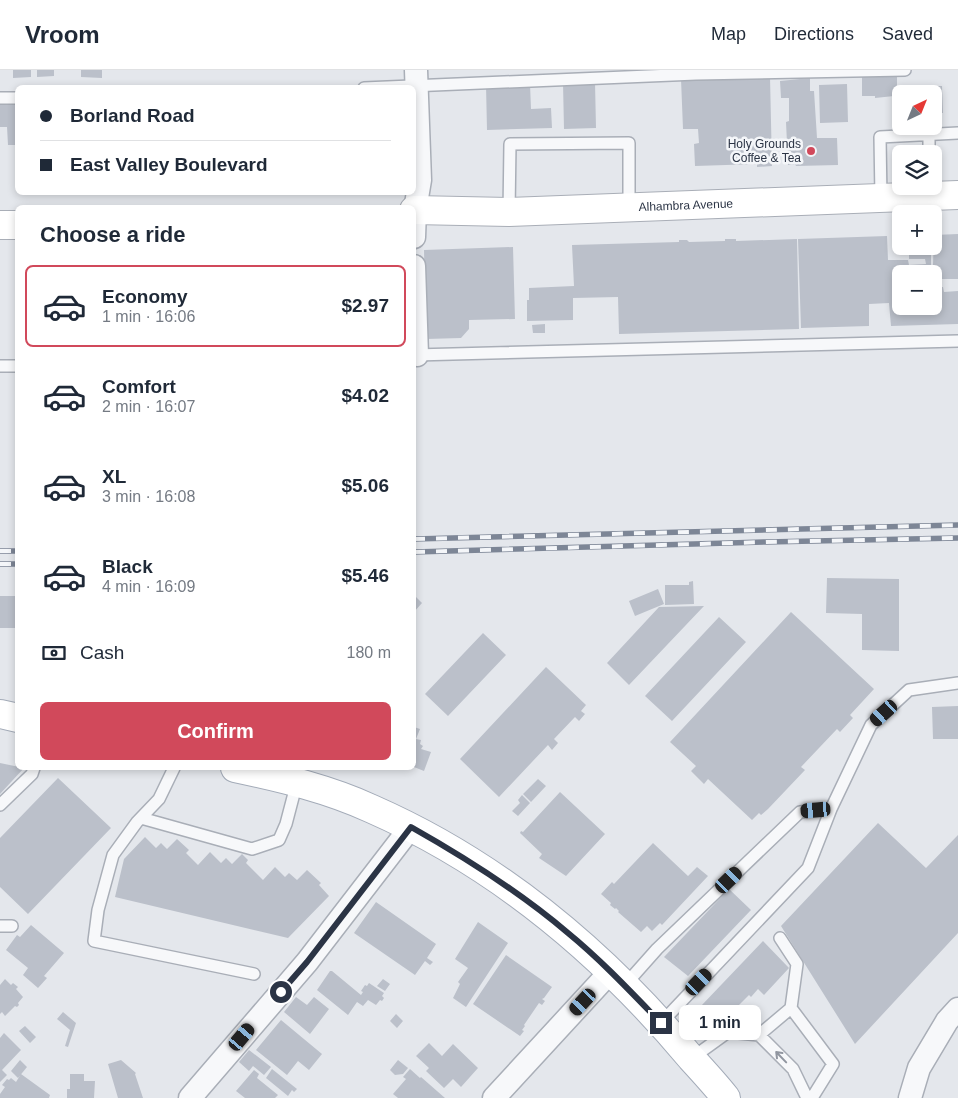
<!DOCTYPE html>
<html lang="en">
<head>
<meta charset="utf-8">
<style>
  :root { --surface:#fff; --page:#f6f6f7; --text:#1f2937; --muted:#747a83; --line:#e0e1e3; --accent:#d1495b }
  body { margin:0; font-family:Helvetica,sans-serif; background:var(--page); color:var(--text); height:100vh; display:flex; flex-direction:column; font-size:19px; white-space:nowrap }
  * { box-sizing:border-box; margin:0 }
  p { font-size:16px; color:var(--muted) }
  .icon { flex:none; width:28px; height:28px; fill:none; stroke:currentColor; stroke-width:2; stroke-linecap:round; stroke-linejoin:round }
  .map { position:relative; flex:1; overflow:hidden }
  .drawer { position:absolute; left:15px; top:135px; width:401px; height:565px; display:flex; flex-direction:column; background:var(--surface); border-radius:8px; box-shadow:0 2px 8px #0003 }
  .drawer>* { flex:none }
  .banner { position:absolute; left:15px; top:15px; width:401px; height:110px; border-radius:8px; box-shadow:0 2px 8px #0003; display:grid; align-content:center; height:110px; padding:0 25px; background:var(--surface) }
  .needle { width:32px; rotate:43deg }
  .fabs { position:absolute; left:892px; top:15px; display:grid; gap:10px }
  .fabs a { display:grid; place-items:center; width:50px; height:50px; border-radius:8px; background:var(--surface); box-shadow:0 2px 8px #0003; font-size:25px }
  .end { position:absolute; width:22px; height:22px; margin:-11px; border:6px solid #2b3445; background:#fff; box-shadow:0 0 0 2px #fff }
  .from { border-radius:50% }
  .bubble { position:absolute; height:35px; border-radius:8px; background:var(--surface); box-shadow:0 2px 8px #0003; font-size:16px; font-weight:700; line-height:35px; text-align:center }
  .car { position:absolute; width:15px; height:30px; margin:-15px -8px; border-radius:6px; box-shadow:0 0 4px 1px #0007; background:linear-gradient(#222 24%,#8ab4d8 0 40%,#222 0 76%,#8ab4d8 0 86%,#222 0) }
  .banner b { display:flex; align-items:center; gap:18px; height:48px; font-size:19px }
  .banner b+b { border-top:1px solid var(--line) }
  .banner i { width:12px; height:12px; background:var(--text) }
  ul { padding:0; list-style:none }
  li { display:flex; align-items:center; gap:15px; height:82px; margin:0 10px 8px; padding:0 15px; border:2px solid transparent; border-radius:8px }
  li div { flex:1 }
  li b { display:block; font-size:19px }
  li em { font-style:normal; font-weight:700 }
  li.on { border-color:var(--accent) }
  li>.icon { width:45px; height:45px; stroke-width:1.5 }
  h2 { padding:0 25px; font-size:22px; line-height:60px }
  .pay { display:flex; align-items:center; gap:12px; height:55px; padding:0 25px; font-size:19px }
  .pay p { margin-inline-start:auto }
  .action { display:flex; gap:10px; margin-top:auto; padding:10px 25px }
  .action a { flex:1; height:58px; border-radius:8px; background:var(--accent); color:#fff; font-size:20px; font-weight:700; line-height:58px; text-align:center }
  header { display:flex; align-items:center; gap:30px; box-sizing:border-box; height:70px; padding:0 25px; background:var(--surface); border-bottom:1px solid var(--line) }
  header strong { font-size:24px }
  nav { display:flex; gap:28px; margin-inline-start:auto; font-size:18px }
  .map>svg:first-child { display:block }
  .building { fill:#bbc0ca }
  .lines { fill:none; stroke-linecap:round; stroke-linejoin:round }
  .service-casing { stroke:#a9aeb7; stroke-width:14 }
  .minor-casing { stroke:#a9aeb7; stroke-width:25 }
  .secondary-casing { stroke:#a9aeb7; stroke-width:30 }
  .primary-casing { stroke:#a3abb8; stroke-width:30 }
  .service { stroke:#f7f8fa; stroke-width:11 }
  .minor { stroke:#f7f8fa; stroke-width:22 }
  .secondary { stroke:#fff; stroke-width:28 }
  .primary { stroke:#fff; stroke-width:28 }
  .rail-casing { stroke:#7d8696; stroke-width:5.5 }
  .rail { stroke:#f4f6f9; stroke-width:4; stroke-dasharray:11; stroke-linecap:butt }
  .oneway { stroke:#9196a0 }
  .route { stroke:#2b3445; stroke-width:6 }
  .poi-dot { fill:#d1495b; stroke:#f4f6f9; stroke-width:2 }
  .labels { text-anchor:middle; stroke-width:5; stroke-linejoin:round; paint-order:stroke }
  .poi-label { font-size:12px; fill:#2b3445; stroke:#f4f6f9; text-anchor:end }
  .street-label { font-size:12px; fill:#2b3445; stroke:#f4f6f9 }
</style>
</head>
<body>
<header>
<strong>Vroom</strong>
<nav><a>Map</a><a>Directions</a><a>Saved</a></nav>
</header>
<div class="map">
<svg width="958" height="1028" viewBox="0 0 958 1028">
  <rect width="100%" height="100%" fill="#e4e7ec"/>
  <path class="building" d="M13 0H31V7L13 8Z
    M37 0H54V6L37 7Z
    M81 0H102V8L81 7Z
    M897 3V17L942 16 943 43H934V24H901V44H899L898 41H894V26L875 28V26H862V4Z
    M770 7 772 96 757 97V94L695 96 694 74 699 73 698 59H683L681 9Z
    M810 8V21H814L817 68H837L838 95 796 96 795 94 788 95 786 52 789 51V28H781L780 11Z
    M595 12 596 58 564 59 563 13Z
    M530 14 531 39 551 38 552 58 487 60 486 15Z
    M847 14 848 52 820 53 819 15Z
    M0 29H18V75H8L7 57H0Z
    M958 164V209H934V204H901V236H934V214H939V217H943L944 222 958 221V254L891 256 889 233 869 234V256L801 258 798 169 887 166 888 190H908L909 195 926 194 925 189H909V176H931V195H933L934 165Z
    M725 169H736V171L797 169 799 259 619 264 618 227 573 228V250L527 251V230H529V218L574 216 572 175 679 172V170H687L689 172 725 171Z
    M513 177 515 249 469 250V259L461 268 426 269 424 180Z
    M545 254V263H533L532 255Z
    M827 508 899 509V581L862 580V544L826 543Z
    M693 511 694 534 665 535V515H689V512Z
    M658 519 664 534 635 546 629 531Z
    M414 525 422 533 414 542Z
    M0 526H18V558H0Z
    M704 536 629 615 607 593 659 537Z
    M791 542 874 619 850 645 853 648 840 662 837 659 801 697 805 700 768 739 761 745 759 743 752 750 708 709 704 714 691 701 696 696 670 672Z
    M719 547 746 572 672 651 645 626Z
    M483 563 506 585 448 646 425 624Z
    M546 597 586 635 581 641 585 644 579 651 575 647 554 669 558 673 552 680 548 675 499 727 460 689Z
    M958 636V669H933L932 637Z
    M414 657 420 659 416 669 421 670 420 674 423 676 421 679 431 682 424 701 414 697Z
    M0 693 24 698 0 724Z
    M58 708 111 758 28 844 0 817V768Z
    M538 709 546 716 531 732 523 724Z
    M560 722 605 764 566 806 539 788 542 784 520 763 521 761 523 762Z
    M522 725 530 733 518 746 512 741 520 733 518 730Z
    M878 753 926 798 958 765V863L855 974 781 856Z
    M145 767 156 778 161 773 167 779 177 769 189 780 186 783 198 795 210 782 221 793 226 788 232 794 242 784 248 790 246 793 263 810 275 797 285 807 289 803 297 810 307 800 321 813 319 815 329 826 288 868 115 827 124 789Z
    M653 773 688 806 697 797 708 806 662 855 660 853 652 861 647 856 641 862 618 842 619 841 616 838 615 839 610 835 611 833 601 824 612 812 614 814Z
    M729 819 751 840 688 906 664 887Z
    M376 832 436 874 427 888 433 892 430 895 425 891 415 905 354 863Z
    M478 852 508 873 466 937 453 928 460 914 458 912 468 898 455 889Z
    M31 855 64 883 44 906 47 908 38 918 23 905 28 898 6 880 17 865 20 867Z
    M763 871 789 898 764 925 758 919 751 927 749 925 720 954 701 936Z
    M506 885 552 917 544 928 542 929 545 931 542 935 539 933 524 955 525 956 522 960 524 961 520 966 473 934Z
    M330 901H332L361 925 363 922 361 921 365 915 367 916 369 913 384 923 382 926 384 928 382 931 380 930 376 935 368 930 363 936 357 932 348 945 317 920Z
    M5 909 11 915 13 913 18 917 16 919 23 927 18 933 19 935 17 937 15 936 5 946 2 942 0 944V915Z
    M383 909 390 914 385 921 377 916Z
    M296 927 307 935 314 927 329 939 310 964 284 942Z
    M63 942 76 953 68 977 65 976 70 960 57 949Z
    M396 944 403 951 397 958 390 951Z
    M281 950 322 984 309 1000 298 991 287 1005 256 980Z
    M25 956 36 967 30 973 19 961Z
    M4 963 21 980 2 1000 7 1005 0 1012V968Z
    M429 973 442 986 453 974 478 998 461 1017 453 1009 444 1018 426 1001 429 998 416 986Z
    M249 980 271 997 264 1005 253 996 249 1001 239 992Z
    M20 990 27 997 18 1008 11 1001Z
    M121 990 136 1003 135 1004 143 1028H118L108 994Z
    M398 990 408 998 403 1004 395 1005 390 1000Z
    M272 999 297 1019 294 1022 292 1020 288 1026 266 1008Z
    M410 999 420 1008 421 1007 445 1028H398L393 1024 406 1009 403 1007Z
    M254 1000 259 1004 257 1008 278 1025 275 1028H245L236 1021Z
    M21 1004 50 1025 49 1028H0V1024L5 1017 2 1015 7 1009 9 1010 11 1008 16 1012Z
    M70 1004H84V1011H95L94 1028H67V1019H70Z"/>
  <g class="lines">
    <defs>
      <path id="service" d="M364 18 696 4 905 0
        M0 28H18
        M929 65V84
        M881 128 880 67 958 63
        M509 142 510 74 629 73V137
        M415 285 958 271
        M0 296H18
        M174 698 159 729 137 752 113 785 98 840 94 871 254 904
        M0 735 32 704 34 698
        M141 748 252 779 279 770 286 754 297 712
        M0 856H12
        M780 868 797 894 791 938 833 994 812 1028
        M625 915 657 879 800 742 831 739 871 655 909 620 958 613
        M661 953 808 798 831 739
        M759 965 791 938
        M692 988 728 962 759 965 793 999 807 1028"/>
      <path id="minor" d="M414 167 415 140 420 110 416 0
        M414 196 417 285
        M190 1028 307 892 411 757
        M494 1028 611 901
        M910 1028 919 998 947 951 958 939"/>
      <g id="secondary">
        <path id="s1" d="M414 140 509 142 958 125"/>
        <path d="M0 155H18"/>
      </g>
      <path id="primary" d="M0 644 18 648
        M235 698C282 708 329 719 372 739 497 794 604 884 691 988 703 1001 715 1014 726 1028"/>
    </defs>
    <use href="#service" class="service-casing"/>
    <use href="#minor" class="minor-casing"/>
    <use href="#secondary" class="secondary-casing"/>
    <use href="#primary" class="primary-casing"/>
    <use href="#service" class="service"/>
    <use href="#minor" class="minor"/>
    <use href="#secondary" class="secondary"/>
    <use href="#primary" class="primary"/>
    <defs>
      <path id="rail" d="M414 469 958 455
        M0 481H18
        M414 482 766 472 958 468
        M0 494H18"/>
    </defs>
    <use href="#rail" class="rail-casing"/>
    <use href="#rail" class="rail"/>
  </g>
  <defs><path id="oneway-shaft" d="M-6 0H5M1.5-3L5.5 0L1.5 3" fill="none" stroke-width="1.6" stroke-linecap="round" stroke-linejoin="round" transform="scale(1.25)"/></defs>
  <use class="oneway" href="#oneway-shaft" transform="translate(781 987) rotate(-134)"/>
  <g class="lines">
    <path class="route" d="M281 922 307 892 411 757C466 788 520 822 568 863 601 890 631 922 661 953"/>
  </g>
  <circle class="poi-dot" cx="811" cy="81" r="5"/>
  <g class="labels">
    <g class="poi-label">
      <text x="801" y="78">Holy Grounds<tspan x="801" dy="14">Coffee &amp; Tea</tspan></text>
    </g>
    <g class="street-label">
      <text dy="4" stroke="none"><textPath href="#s1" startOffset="272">Alhambra Avenue</textPath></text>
    </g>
  </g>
</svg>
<div class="fabs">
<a><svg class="needle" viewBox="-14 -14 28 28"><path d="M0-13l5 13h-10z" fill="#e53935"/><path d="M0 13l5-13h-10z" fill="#747a83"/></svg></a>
<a><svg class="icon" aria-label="layers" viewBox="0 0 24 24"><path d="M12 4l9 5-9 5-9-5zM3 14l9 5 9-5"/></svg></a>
<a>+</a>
<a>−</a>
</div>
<i class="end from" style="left:281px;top:922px"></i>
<i class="end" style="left:661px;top:953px"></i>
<div class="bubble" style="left:679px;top:935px;width:82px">1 min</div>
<i class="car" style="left:884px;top:643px;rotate:228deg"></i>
<i class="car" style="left:816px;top:740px;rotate:265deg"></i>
<i class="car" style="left:729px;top:810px;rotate:46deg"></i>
<i class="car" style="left:699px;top:912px;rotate:44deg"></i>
<i class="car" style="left:583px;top:932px;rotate:223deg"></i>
<i class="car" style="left:242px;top:967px;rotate:40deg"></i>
<div class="banner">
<b><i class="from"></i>Borland Road</b>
<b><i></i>East Valley Boulevard</b>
</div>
<section class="drawer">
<h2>Choose a ride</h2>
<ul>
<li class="on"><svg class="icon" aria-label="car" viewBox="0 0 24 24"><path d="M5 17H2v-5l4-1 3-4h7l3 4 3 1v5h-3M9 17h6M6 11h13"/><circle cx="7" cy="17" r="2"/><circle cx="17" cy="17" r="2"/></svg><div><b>Economy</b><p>1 min · 16:06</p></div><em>$2.97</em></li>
<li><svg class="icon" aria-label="car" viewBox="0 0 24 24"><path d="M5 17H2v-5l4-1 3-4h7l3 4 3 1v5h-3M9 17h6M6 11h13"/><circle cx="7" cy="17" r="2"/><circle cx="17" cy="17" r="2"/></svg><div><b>Comfort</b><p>2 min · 16:07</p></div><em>$4.02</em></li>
<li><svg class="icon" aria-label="car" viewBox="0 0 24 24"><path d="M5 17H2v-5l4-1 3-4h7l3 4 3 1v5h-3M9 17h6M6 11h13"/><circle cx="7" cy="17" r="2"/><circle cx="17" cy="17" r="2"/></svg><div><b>XL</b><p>3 min · 16:08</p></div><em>$5.06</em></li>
<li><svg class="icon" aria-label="car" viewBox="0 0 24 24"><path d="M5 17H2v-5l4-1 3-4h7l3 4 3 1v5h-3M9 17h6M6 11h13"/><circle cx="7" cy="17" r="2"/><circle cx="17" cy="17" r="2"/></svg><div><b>Black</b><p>4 min · 16:09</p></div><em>$5.46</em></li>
</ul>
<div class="pay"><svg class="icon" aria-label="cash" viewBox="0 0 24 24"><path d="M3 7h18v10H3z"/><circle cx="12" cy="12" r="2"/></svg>Cash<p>180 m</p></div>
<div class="action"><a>Confirm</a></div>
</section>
</div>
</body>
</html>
